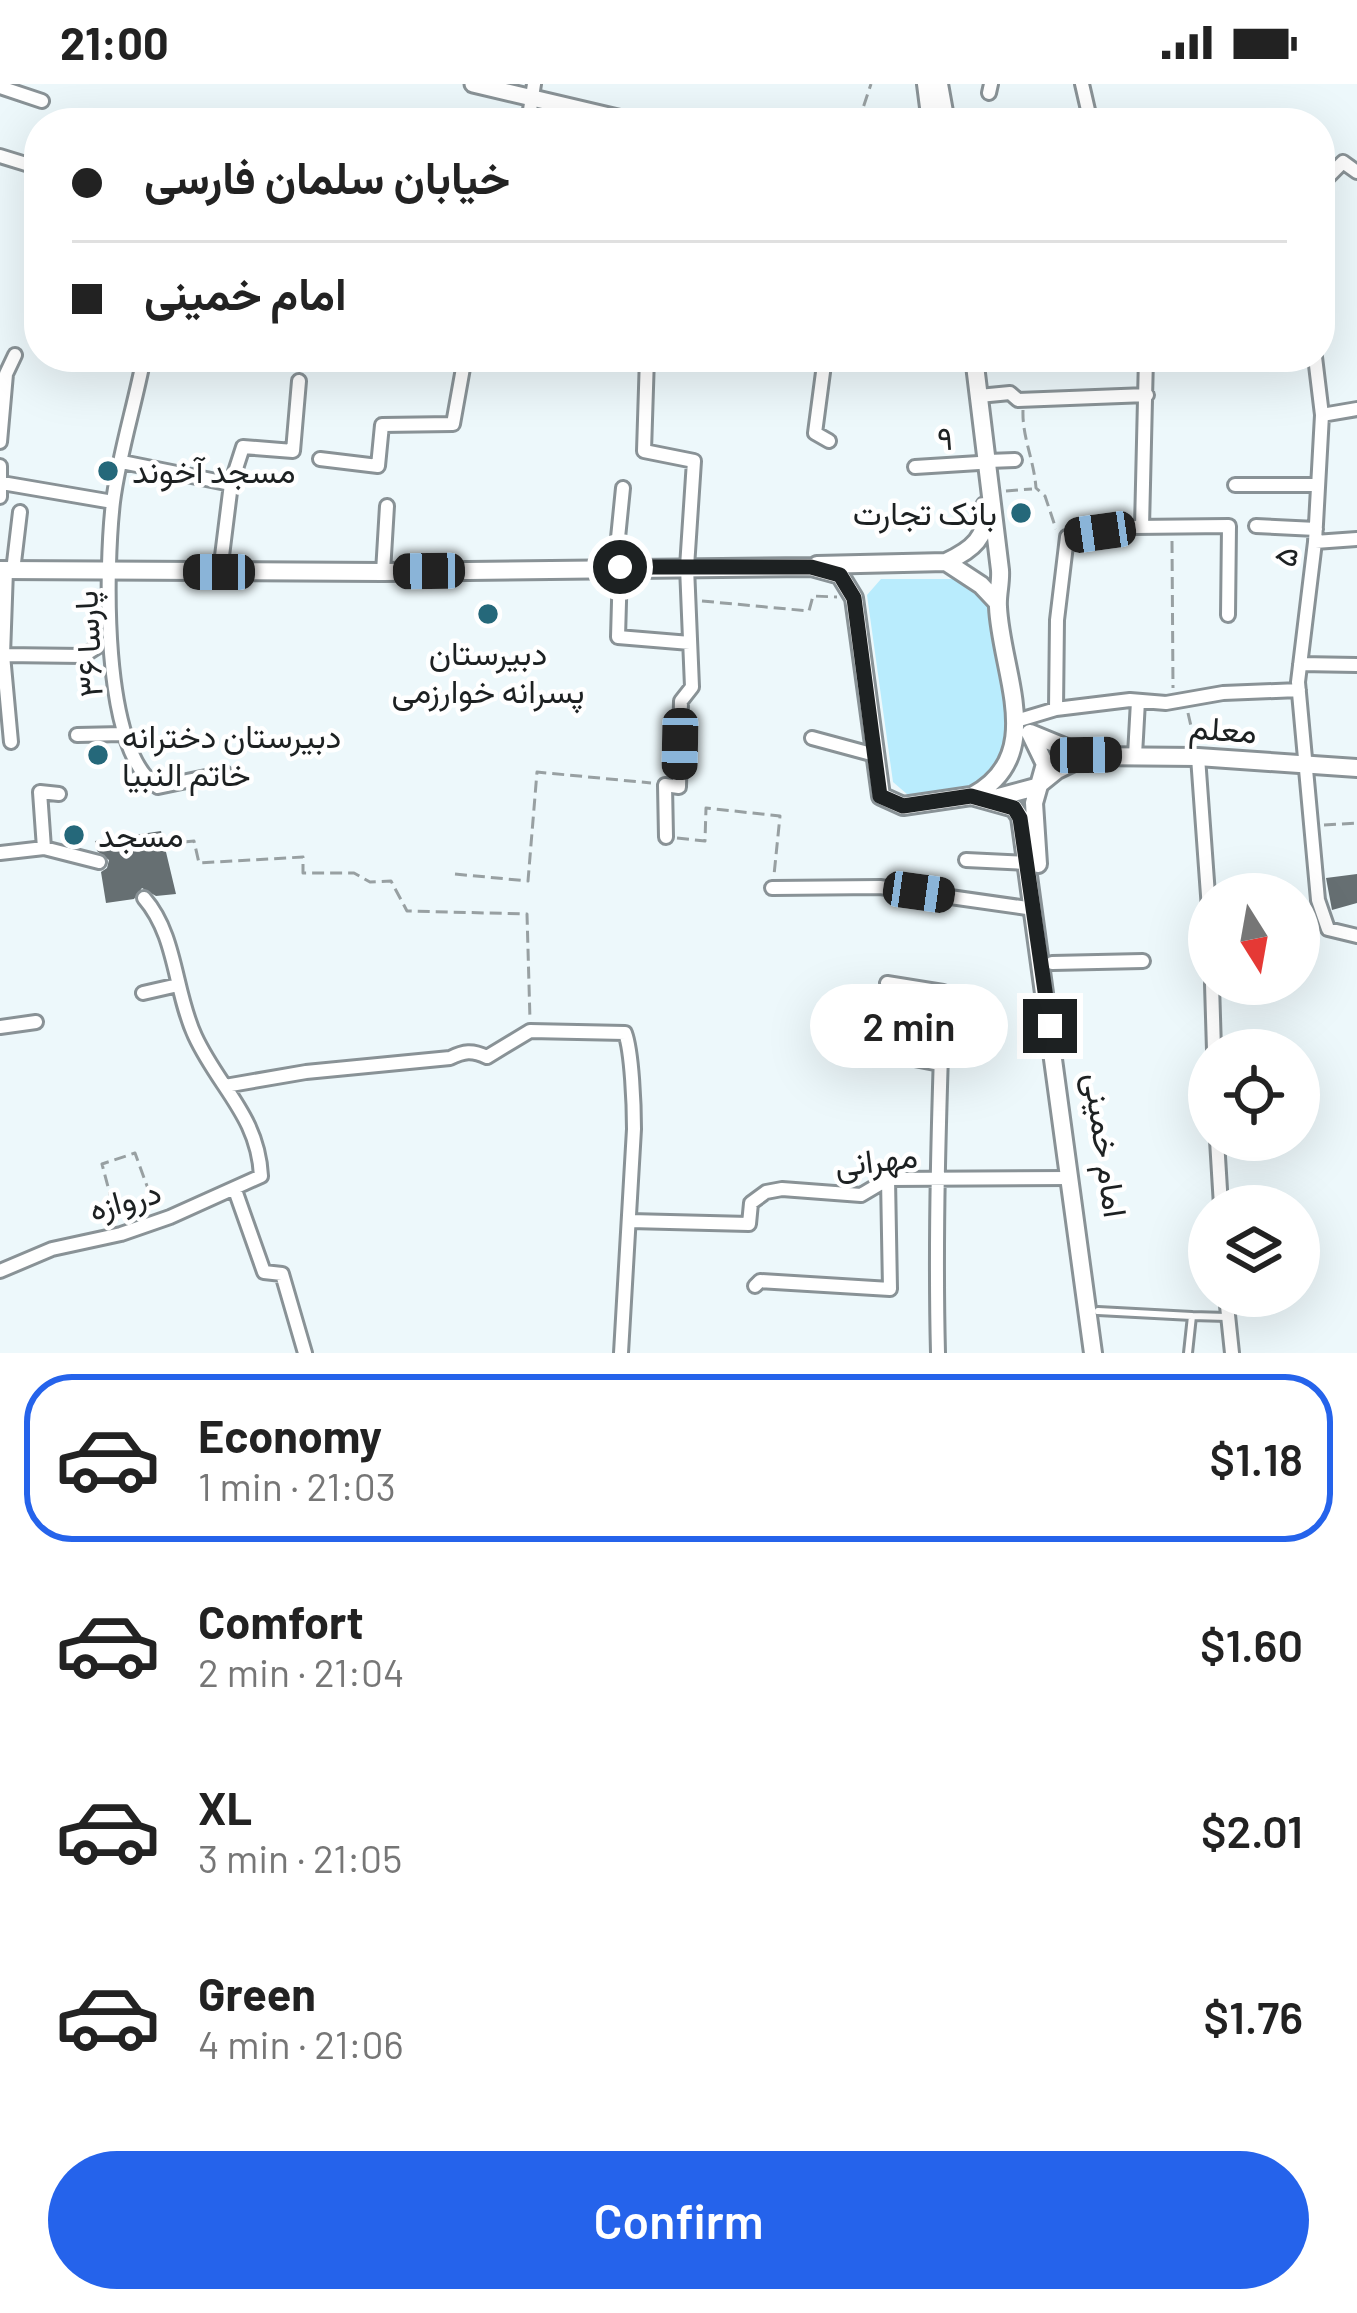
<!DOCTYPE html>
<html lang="en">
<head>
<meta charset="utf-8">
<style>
  :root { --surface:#fff; --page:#f6f6f6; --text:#222; --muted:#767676; --line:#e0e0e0; --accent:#2563eb }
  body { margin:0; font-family:Barlow,Vazirmatn,sans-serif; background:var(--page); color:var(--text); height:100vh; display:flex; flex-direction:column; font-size:45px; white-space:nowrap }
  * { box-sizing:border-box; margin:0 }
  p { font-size:39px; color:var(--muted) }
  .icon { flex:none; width:66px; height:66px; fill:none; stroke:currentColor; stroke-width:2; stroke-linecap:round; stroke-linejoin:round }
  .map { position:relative; height:1269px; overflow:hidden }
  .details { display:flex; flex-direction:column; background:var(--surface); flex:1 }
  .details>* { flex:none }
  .guide { position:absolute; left:24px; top:24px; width:1311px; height:264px; border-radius:48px; box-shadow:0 12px 48px #0002; display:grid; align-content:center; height:264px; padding:0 48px; background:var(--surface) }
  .needle { width:78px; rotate:169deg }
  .tools { position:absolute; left:1188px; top:789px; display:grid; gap:24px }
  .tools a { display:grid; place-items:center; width:132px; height:132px; border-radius:50%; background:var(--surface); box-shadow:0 12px 48px #0002; font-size:60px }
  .end { position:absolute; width:54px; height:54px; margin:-27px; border:15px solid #1d2122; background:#fff; box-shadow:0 0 0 6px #fff }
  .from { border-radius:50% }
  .bubble { position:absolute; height:84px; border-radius:42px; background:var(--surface); box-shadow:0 12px 48px #0002; font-size:39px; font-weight:600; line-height:84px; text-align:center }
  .car { position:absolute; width:36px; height:72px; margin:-36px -18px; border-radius:15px; box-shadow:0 0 9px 3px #0007; background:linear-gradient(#222 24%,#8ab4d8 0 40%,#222 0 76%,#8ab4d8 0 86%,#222 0) }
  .guide b { display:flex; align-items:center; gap:42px; height:114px; font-size:45px }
  .guide b+b { border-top:3px solid var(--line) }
  .guide i { width:30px; height:30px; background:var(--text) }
  ul { padding:21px 0 0; list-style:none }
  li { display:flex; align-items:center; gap:36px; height:168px; margin:0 24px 18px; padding:0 24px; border:6px solid transparent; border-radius:48px }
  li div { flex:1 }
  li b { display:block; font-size:45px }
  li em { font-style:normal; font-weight:600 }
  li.active { border-color:var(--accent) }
  li>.icon { width:108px; height:108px; stroke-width:1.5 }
  .button { display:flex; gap:24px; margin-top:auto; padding:24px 48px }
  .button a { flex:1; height:138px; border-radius:72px; background:var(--accent); color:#fff; font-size:48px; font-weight:600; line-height:138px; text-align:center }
  .status { display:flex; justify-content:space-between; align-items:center; height:84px; padding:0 60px; background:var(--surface); direction:ltr }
  .status svg { height:33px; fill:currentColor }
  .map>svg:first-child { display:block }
  .green { fill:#b9ecfd }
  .building { fill:#666f72 }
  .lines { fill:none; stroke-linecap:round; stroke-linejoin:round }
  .service-casing { stroke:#899296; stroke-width:12 }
  .minor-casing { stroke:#899296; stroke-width:18 }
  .tertiary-casing { stroke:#899296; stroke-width:21 }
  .secondary-casing { stroke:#899296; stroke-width:22 }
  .path { stroke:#98a0a2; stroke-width:3; stroke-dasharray:12 6; stroke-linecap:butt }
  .service { stroke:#fff; stroke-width:6 }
  .minor { stroke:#fff; stroke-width:12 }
  .tertiary { stroke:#fff; stroke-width:15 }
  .secondary { stroke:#fff; stroke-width:16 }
  .route { stroke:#1d2122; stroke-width:15 }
  .poi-dot { fill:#25687a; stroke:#fff; stroke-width:4.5 }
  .labels { text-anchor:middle; stroke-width:9; stroke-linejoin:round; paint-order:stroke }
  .street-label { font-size:33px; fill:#1d2122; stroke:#fff }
  .poi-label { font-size:33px; fill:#1d2122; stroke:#fff; text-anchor:start }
</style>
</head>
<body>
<div class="status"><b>21:00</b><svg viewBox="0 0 49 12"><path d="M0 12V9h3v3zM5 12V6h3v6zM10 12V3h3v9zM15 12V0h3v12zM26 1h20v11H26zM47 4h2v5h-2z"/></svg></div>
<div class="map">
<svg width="1357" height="1269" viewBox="0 0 1357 1269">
  <rect width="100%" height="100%" fill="#edf8fb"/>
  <path class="green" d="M881 495H958L986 517C995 574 1024 651 989 701L908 711 893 698 867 511Z"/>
  <path class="building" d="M161 747 176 810 156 812 142 804 134 815 106 819 101 788 107 784 109 776 97 767 95 757Z
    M1357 790V819L1332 826 1326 794Z"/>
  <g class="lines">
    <defs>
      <path id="service" d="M1098 1227 1192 1232
        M1188 1269 1192 1232 1227 1233"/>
      <path id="minor" d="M1082 0 1091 39
        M0 3 42 17
        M989 9 991 0
        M457 37 463 39
        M528 39 534 0
        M0 72 39 84
        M1320 101 1343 78 1357 88
        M144 273C135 321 119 370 113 418 106 480 100 668 158 703L225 689
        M176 273 190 276 191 273
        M647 273 644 367 694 377 687 483 692 603 681 617 679 703 665 701 666 753
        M825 273 815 349 829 357
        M1315 273 1322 331 1315 458 1298 598 1318 816 1328 845 1357 852
        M979 312 1010 309 1018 316 1147 311
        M1322 331 1357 325
        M0 358 6 290 15 271
        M320 375 378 382 382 341 453 340 465 273
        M988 377 1015 376
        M122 378 231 400
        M0 382V413
        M915 383 979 379
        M2 399 113 418
        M1235 401H1318
        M1256 442 1316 445
        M1142 443 1146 273
        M1315 458 1357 455
        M222 472 231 400 243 363 293 367 299 297
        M620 483 618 553 690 559
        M615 484 623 404
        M6 486 3 571 11 658
        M13 487 20 428
        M383 488 387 422
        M3 571 83 572 97 563
        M1300 580 1357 581
        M1056 625 1057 536 1067 453 1133 443 1229 442 1228 531
        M1016 637 1056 625 1130 616 1166 619 1223 609 1299 606
        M77 651 123 650
        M812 654 875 671
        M1135 671 1138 617
        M1198 673 1209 825
        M44 764 40 708 59 710
        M0 769 44 764 99 778
        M966 776 1028 779
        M772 804 880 803 1034 825
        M1052 879 1143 877
        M887 899 943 908C939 1028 935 1149 938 1269
        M1212 900 1214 966
        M143 909 178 901
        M859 935 942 936
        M0 943 36 938
        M863 965 940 980
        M225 1002 306 988 450 974C464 967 472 966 487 973L530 947 625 949C632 968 634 1023 634 1045L621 1269
        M1217 1056 1221 1122
        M235 1106 264 1188 282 1190 305 1269
        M630 1137 749 1140 751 1119 766 1108 782 1105 861 1111 888 1095 1070 1094
        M0 1187 52 1165 121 1150 170 1133 261 1092C258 1032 219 1004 195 952 174 907 177 852 144 814
        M755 1202 760 1197 890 1205 888 1095
        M1226 1212 1232 1269"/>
      <path id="tertiary" d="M473 0 639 39"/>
      <path id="secondary" d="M926 0 931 39
        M939 0 946 39
        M946 478C972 466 989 453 985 422
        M817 481 946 478 981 501 997 518
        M0 486 383 488 811 483 840 491 854 514 881 712 903 722 971 712 1014 724 1020 733 1093 1269
        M1030 649 1045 680 1034 719 1038 780
        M1030 649 1086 672 1198 673 1357 684
        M972 712C1048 672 1001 589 998 523 997 511 1001 499 1000 486L974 273
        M991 715 1036 703 1057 686 1086 672"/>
    </defs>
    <use href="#service" class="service-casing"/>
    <use href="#minor" class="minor-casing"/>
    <use href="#tertiary" class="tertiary-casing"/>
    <use href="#secondary" class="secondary-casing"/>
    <path class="path" d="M858 39 871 0
      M1023 326C1022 353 1034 376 1036 404L1045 412 1056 445
      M1006 407 1032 405
      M1172 457 1173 604
      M702 517 809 527 813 512 837 513
      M1188 629 1195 660
      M1324 741 1357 739
      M677 754 705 757 706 724 780 732 774 791
      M166 760 194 757 199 779 303 773V789H354L370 798 391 797 407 827 527 830 530 936
      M455 790 528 797 537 688 651 699
      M117 1137 102 1080 135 1069 155 1124"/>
    <use href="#service" class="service"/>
    <use href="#minor" class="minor"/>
    <use href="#tertiary" class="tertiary"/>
    <use href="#secondary" class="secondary"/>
  </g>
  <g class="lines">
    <path class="route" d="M620 483H811L840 491 854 514 880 712 903 722 971 712 1014 724 1020 734 1050 942"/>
  </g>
  <g class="poi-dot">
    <circle cx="108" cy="387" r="12"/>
    <circle cx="1021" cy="429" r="12"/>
    <circle cx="488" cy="530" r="12"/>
    <circle cx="98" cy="671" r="12"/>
    <circle cx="74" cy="751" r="12"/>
  </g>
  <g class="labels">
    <g class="street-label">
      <text transform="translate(945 354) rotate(-3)" y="12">۹</text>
      <text transform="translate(1285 473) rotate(-82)" y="12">۵</text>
      <text transform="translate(88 560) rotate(-93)" y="12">پارسا ۳۶</text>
      <text transform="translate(1223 645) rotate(4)" y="12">معلم</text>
      <text transform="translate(1106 1061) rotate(82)" y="12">امام خمینی</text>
      <text transform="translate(876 1076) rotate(-7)" y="12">مهرانی</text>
      <text transform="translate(125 1116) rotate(-15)" y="12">دروازه</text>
    </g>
    <g class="poi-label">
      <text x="132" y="399">مسجد آخوند</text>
      <text x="997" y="441" text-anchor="end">بانک تجارت</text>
      <text x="488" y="581" text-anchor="middle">دبیرستان<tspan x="488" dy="38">پسرانه خوارزمی</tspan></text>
      <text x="122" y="664">دبیرستان دخترانه<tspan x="122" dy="38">خاتم النبیا</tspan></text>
      <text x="98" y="763">مسجد</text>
    </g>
  </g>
</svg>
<div class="tools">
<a><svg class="needle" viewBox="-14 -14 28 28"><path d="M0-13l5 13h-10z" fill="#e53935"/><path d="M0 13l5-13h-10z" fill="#767676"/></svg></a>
<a><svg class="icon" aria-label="locate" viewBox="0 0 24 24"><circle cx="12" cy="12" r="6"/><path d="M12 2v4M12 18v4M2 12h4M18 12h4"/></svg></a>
<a><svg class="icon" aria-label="layers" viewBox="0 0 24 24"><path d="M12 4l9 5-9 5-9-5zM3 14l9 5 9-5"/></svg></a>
</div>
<i class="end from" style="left:620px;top:483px"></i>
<i class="end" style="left:1050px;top:942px"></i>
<div class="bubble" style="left:810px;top:900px;width:198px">2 min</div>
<i class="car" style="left:1100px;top:448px;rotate:262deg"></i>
<i class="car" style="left:429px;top:487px;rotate:269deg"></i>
<i class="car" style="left:219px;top:488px;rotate:270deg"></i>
<i class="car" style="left:680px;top:660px;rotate:181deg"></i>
<i class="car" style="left:1086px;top:671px;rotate:89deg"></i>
<i class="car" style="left:919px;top:808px;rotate:98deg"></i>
<div class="guide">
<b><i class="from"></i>خیابان سلمان فارسی</b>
<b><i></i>امام خمینی</b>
</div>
</div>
<section class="details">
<ul>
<li class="active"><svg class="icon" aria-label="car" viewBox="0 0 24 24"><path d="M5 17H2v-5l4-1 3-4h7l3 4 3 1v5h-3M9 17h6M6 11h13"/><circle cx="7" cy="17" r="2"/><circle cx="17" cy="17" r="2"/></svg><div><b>Economy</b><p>1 min · 21:03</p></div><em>$1.18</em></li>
<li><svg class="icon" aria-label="car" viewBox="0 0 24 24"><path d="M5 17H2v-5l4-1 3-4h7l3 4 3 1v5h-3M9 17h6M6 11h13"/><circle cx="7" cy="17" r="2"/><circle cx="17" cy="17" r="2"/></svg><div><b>Comfort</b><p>2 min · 21:04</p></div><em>$1.60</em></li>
<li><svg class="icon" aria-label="car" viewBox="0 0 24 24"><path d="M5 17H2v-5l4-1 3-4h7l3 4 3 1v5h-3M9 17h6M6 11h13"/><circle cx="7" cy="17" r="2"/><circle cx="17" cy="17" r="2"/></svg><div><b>XL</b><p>3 min · 21:05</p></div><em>$2.01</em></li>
<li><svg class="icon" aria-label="car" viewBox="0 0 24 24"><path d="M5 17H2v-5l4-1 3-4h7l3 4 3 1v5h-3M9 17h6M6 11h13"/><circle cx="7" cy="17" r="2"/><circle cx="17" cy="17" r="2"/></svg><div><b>Green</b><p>4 min · 21:06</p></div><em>$1.76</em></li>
</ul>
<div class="button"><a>Confirm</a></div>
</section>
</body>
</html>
